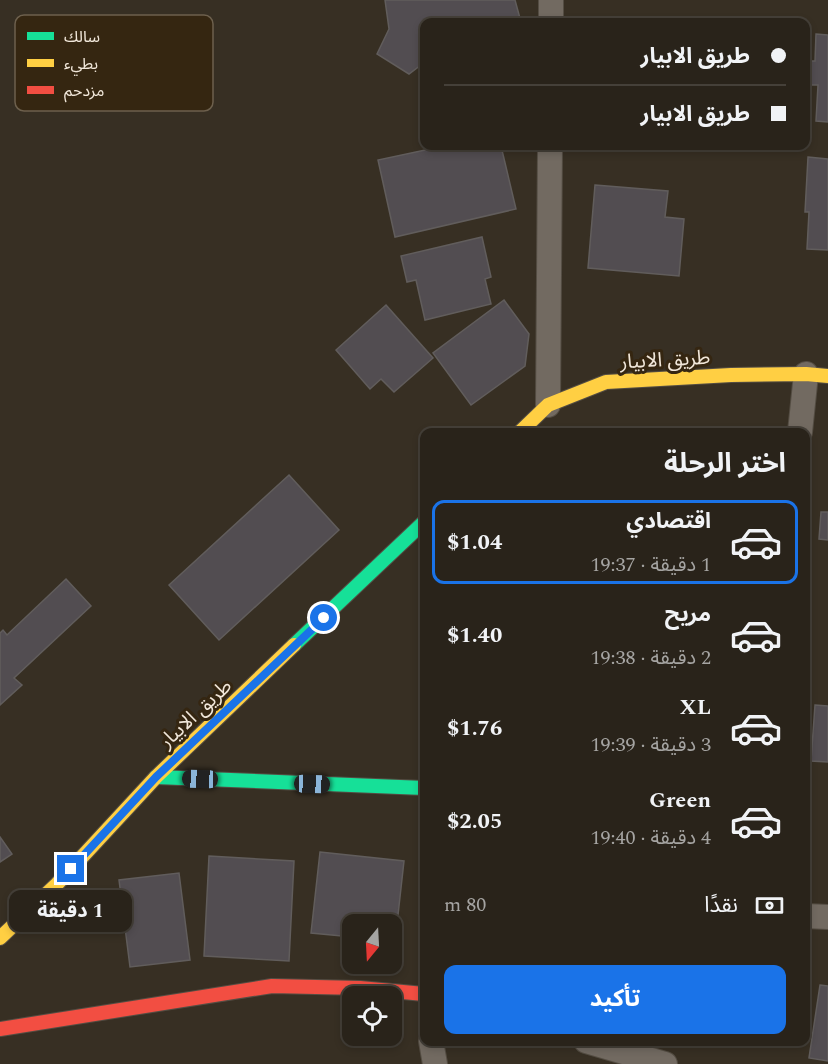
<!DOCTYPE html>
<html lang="ar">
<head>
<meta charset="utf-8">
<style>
  :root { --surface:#29231a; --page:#352f27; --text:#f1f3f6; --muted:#a5a4a2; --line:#454039; --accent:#1a73e8 }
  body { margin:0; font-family:Spectral,"Noto Sans Arabic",serif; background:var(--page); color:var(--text); direction:rtl; height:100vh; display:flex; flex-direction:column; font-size:22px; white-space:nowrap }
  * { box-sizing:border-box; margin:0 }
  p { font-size:20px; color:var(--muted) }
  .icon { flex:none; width:33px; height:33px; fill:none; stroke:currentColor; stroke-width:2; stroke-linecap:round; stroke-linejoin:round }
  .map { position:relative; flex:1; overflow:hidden; direction:ltr }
  .details { position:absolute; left:420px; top:428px; width:390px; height:618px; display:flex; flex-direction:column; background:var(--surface); border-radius:12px; box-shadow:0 3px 9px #0003,0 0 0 2px var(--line); direction:rtl }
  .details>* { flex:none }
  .hud { position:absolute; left:420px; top:18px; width:390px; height:132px; border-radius:12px; box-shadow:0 3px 9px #0003,0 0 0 2px var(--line); direction:rtl; display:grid; align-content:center; height:132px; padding:0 24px; background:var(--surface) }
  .needle { width:39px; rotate:198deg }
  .buttons { position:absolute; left:342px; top:914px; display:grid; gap:12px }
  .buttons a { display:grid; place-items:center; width:60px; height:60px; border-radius:12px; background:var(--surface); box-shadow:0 3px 9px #0003,0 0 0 2px var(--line); font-size:30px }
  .end { position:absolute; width:27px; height:27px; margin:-14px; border:8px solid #1a73e8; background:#fff; box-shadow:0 0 0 3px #fff }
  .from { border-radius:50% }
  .bubble { position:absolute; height:42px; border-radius:12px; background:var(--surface); box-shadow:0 3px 9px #0003,0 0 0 2px var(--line); font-size:20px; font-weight:700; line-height:42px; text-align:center; direction:rtl }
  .car { position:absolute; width:18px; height:36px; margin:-18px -9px; border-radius:8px; box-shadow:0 0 4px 2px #0007; background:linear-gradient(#222 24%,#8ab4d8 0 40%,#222 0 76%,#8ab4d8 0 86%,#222 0) }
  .hud b { display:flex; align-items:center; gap:21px; height:57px; font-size:22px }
  .hud b+b { border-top:2px solid var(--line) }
  .hud i { width:15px; height:15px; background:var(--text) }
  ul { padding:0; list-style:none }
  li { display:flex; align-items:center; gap:18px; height:84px; margin:0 12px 9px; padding:0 12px; border:3px solid transparent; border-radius:12px }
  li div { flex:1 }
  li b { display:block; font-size:22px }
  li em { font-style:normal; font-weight:700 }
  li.selected { border-color:var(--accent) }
  li>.icon { width:54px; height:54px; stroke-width:1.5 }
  h2 { padding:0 24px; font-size:27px; line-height:72px }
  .pay { display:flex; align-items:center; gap:15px; height:66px; padding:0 24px; font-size:22px }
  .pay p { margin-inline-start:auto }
  .action { display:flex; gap:12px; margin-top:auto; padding:12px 24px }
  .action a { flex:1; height:69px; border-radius:12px; background:var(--accent); color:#fff; font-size:24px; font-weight:700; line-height:69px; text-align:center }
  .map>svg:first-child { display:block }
  .building { fill:#524d51; stroke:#615d5c; stroke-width:1.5 }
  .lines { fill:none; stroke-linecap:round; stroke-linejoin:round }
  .street-casing { stroke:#544d43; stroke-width:26 }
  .fast-casing { stroke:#544d43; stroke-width:16 }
  .slow-casing { stroke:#544d43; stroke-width:16 }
  .jam-casing { stroke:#544d43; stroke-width:16 }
  .street { stroke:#726a61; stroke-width:24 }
  .fast { stroke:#16e098; stroke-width:14 }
  .slow { stroke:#ffcf43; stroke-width:14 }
  .jam { stroke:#f24e42; stroke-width:14 }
  .route { stroke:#1a73e8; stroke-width:8 }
  .labels { text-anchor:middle; stroke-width:6; stroke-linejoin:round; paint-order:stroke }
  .street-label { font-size:20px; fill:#f1e7da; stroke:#352611 }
  .key { fill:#352611; stroke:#6d604d; stroke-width:1.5 }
  .key-label { font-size:16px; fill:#f1e7da }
</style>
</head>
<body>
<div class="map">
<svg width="828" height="1064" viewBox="0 0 828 1064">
  <rect width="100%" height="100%" fill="#372f23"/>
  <path class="building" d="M385 0H515L521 22H424V65H421L409 74 377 54 389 29Z
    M816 34 828 35V122L816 121 818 85H806L807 61H815Z
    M444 146H501L516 209 395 237 378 160Z
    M808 157 828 159V250L807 249 809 212H805Z
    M595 185 668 191 665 217 684 219 679 276 588 268Z
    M482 237 491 277 485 279 491 304 425 320 416 280 407 282 401 256Z
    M504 300 529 334 525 366 471 405 433 353Z
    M386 305 433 358 394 392 381 379 370 389 336 350Z
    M289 475 339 530 219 640 169 585Z
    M821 512H828V540L819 539Z
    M66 579 91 606 14 678 22 685 0 705V633L3 630 7 635Z
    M815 705 828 706V762L811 761Z
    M0 837 12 854 0 862Z
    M320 852 404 861 395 942H392V924H352V937L311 933Z
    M209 856 294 861 289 961 204 956Z
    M179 873 190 960 130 967 119 880Z
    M820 985 828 986V1061L809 1058Z"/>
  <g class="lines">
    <defs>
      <path id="street" d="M551 22V0
        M548 405 550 146
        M800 432 806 374
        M806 916 828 917
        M431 1041 435 1064
        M586 1041 665 1064"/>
      <path id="fast" d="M294 645 424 522
        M156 777 424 788"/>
      <path id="slow" d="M520 432 548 405 606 382 731 375 806 374 828 376
        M0 938 57 884 156 777 294 645"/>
      <path id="jam" d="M0 1029 272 986 360 988 424 994"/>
    </defs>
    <use href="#street" class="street-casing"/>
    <use href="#fast" class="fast-casing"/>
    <use href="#slow" class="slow-casing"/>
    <use href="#jam" class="jam-casing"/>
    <use href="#street" class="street"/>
    <use href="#fast" class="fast"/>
    <use href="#slow" class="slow"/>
    <use href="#jam" class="jam"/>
  </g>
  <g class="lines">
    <path class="route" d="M71 869 156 777 324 618"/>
  </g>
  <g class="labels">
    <g class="street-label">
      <text transform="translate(665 359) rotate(-3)" y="7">طريق الابيار</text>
      <text transform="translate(195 713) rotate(-43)" y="7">طريق الابيار</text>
    </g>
  </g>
  <rect x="15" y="15" width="198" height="96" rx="9" class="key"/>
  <rect x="27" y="32" width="27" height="8" fill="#16e098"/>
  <rect x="27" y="59" width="27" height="8" fill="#ffcf43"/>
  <rect x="27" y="86" width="27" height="8" fill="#f24e42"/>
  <g class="key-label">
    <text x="64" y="42">سالك</text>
    <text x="64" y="69">بطيء</text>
    <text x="64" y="96">مزدحم</text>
  </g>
</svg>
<div class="buttons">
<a><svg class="needle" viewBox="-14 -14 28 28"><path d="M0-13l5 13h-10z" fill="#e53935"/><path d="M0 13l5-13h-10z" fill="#a5a4a2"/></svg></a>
<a><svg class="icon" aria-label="locate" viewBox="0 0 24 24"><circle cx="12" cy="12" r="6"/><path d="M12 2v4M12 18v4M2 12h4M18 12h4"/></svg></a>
</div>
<i class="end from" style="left:324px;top:618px"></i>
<i class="end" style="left:71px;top:869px"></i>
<div class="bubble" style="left:9px;top:890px;width:123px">1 دقيقة</div>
<i class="car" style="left:200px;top:779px;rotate:272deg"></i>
<i class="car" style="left:312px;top:784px;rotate:92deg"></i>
<div class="hud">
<b><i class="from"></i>طريق الابيار</b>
<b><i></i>طريق الابيار</b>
</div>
<section class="details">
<h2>اختر الرحلة</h2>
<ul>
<li class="selected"><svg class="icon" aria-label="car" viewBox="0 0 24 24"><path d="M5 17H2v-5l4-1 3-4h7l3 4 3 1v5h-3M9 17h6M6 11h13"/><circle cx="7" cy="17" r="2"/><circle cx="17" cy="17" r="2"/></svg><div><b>اقتصادي</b><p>1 دقيقة · 19:37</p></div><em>$1.04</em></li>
<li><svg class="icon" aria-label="car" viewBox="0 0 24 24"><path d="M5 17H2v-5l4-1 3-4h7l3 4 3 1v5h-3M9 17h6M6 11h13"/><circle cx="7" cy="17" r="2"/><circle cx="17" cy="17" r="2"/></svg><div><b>مريح</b><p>2 دقيقة · 19:38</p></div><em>$1.40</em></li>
<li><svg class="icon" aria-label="car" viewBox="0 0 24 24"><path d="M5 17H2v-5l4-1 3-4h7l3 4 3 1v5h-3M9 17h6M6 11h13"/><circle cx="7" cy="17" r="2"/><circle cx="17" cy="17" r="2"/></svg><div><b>XL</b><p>3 دقيقة · 19:39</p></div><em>$1.76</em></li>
<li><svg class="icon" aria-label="car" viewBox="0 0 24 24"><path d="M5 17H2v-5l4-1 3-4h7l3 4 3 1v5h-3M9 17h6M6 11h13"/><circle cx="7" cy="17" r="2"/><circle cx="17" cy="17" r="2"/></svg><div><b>Green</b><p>4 دقيقة · 19:40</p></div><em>$2.05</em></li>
</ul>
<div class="pay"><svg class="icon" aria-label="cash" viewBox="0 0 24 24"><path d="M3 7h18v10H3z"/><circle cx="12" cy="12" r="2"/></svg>نقدًا<p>80 m</p></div>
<div class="action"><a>تأكيد</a></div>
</section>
</div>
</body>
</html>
